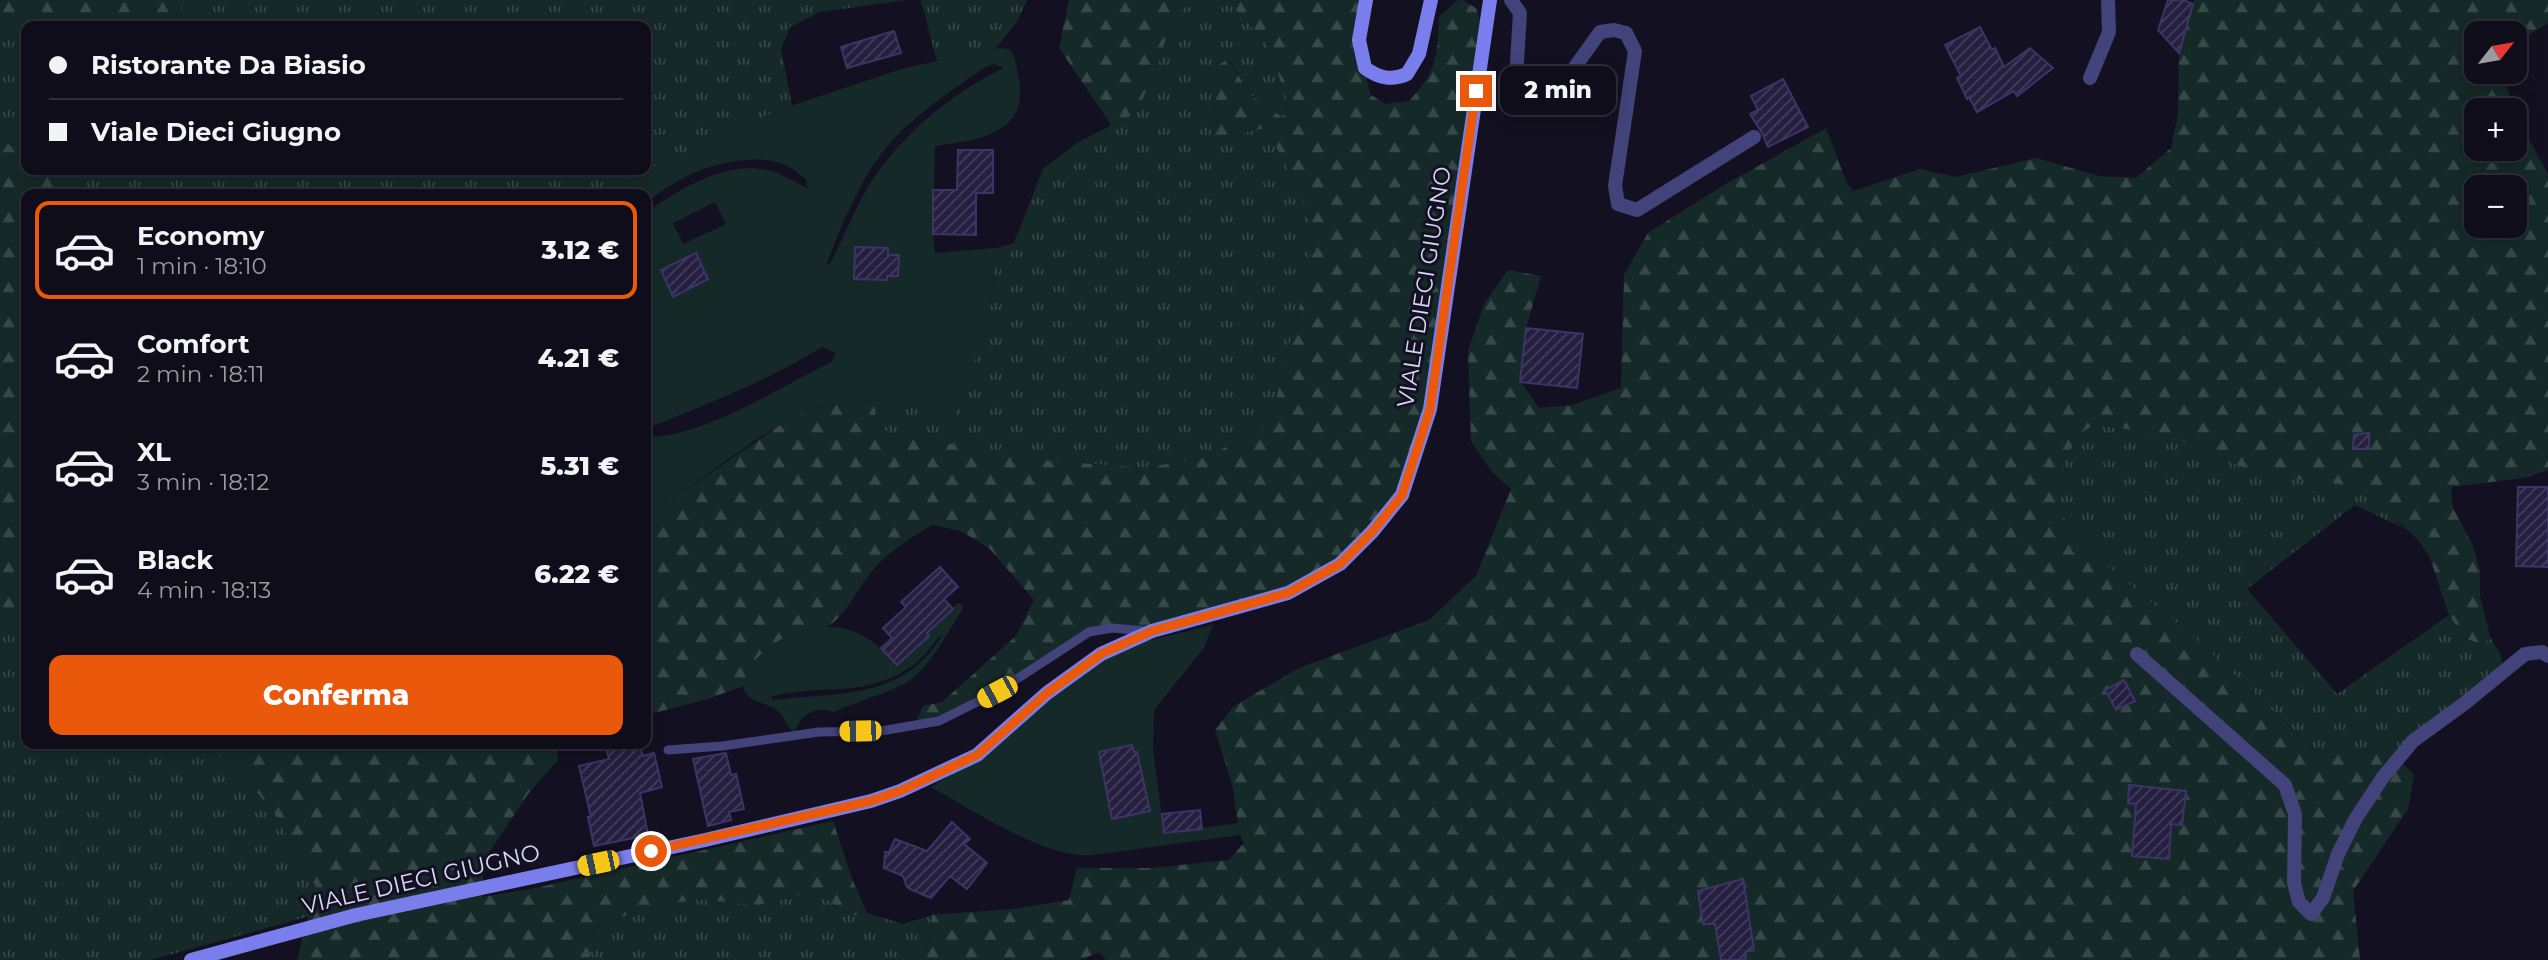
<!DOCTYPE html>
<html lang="it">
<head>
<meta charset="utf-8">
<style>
  :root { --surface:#0e0d19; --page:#171622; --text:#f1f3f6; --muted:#9b9ca2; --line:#2e2d38; --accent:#ea580c }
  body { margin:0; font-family:Montserrat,sans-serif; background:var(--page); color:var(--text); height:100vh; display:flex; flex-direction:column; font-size:26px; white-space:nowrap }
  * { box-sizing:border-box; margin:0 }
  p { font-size:23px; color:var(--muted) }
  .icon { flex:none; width:38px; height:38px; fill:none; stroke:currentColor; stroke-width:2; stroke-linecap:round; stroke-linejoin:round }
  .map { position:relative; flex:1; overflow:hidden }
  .sheet { position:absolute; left:21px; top:189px; width:630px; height:560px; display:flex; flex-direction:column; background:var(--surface); border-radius:14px; box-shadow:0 4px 18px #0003,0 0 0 2px var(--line) }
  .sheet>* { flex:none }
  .hud { position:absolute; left:21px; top:21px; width:630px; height:154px; border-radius:14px; box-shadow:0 4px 18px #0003,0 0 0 2px var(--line); display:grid; align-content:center; height:154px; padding:0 28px; background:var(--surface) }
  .needle { width:46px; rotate:59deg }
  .controls { position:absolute; left:2464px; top:21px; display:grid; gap:14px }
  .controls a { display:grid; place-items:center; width:63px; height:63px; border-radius:14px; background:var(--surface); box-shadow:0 4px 18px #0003,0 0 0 2px var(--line); font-size:35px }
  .end { position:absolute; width:32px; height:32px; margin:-16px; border:9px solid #ea580c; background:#fff; box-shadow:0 0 0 4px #fff }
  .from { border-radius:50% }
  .bubble { position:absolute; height:49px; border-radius:14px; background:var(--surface); box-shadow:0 4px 18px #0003,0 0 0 2px var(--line); font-size:23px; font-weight:800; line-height:49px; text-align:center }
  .car { position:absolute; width:21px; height:42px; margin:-21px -10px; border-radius:9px; box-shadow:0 0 5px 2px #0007; background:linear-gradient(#f5c518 24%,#345 0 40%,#f5c518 0 76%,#345 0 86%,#f5c518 0) }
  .hud b { display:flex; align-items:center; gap:24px; height:66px; font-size:26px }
  .hud b+b { border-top:2px solid var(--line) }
  .hud i { width:18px; height:18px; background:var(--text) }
  ul { padding:12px 0 0; list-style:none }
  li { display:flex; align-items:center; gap:21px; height:98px; margin:0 14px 10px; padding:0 14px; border:4px solid transparent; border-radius:14px }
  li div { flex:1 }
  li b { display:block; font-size:26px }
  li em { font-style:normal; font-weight:800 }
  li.active { border-color:var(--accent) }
  li>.icon { width:63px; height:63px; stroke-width:1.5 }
  .cta { display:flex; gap:14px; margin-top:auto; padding:14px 28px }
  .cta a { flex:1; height:80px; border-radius:14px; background:var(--accent); color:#fff; font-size:28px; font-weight:800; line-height:80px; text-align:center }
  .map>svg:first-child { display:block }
  .grass { fill:url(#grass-tufts) }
  .forest { fill:url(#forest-firs); fill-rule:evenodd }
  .park { fill:#152a28; fill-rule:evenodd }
  .building { fill:url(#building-hatch); stroke:#3c3468; stroke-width:2 }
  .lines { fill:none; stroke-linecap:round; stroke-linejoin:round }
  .lane { stroke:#42437a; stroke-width:9 }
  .street { stroke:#42437a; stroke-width:14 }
  .secondary { stroke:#7a7eec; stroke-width:14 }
  .route { stroke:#ea580c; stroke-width:9 }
  .labels { text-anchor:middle; stroke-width:6; stroke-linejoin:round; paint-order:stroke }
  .street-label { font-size:23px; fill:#d8d6f9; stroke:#131121 }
</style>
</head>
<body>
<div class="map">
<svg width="2548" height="960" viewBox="0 0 2548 960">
  <defs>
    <pattern id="grass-tufts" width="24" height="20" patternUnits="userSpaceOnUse" patternTransform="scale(1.75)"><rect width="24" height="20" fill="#152a28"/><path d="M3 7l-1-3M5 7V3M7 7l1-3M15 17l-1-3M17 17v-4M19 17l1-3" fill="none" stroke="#364848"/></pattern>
    <pattern id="forest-firs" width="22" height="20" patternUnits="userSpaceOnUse" patternTransform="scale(1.75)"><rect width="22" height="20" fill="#152a28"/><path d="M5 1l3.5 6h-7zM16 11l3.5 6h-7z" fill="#364848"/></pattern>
    <pattern id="building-hatch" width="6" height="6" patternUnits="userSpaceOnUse" patternTransform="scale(1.75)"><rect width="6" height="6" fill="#241f3f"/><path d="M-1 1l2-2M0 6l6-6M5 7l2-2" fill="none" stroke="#433f5c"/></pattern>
  </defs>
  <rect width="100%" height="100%" fill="#131121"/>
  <path class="grass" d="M181 0H907L820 12 790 27 781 49 792 105 659 164 635 179 599 194H75L41 170H646V26H182Z
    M921 0H1027L1016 23 996 48 937 61Z
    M1190 1 1232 5 1269 47 1288 103 1281 118 1251 95 1229 59 1216 104 1211 132 1226 143 1247 132 1265 128 1289 169 1309 218 1311 263 1282 372 1271 424 1204 458 1142 468 1030 459 961 445 897 438 878 425 873 400 954 417 990 309 997 248 1014 243 1043 169 1077 143 1137 112 1157 66 1171 23Z
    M0 18 26 42V158L0 137Z
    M2094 425 2144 431 2187 442 2259 475 2368 487 2403 528 2355 505 2247 589 2337 694 2449 615 2466 639 2483 644 2490 637 2501 655 2503 672 2398 760 2351 749 2317 752 2193 636 2115 573 2064 518 2057 480 2077 434Z
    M26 615V744H190L206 753 229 758 274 813 316 887 310 916 151 960H0V629Z
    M816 892 850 916 867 913 903 924 932 915 926 960H590V930L632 913 695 899 758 905Z"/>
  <path class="forest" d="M0 0H181L182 26H26V42L0 18Z
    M1069 0H1366L1359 40 1370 94 1385 104 1409 101C1436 73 1438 56 1439 17L1458 0H1463L1477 9 1484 38 1430 409 1402 495 1372 532 1288 593 1152 631 1089 632 961 712 915 725 923 706 942 702 1016 636 1034 600 990 549 961 531 932 525C910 539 884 554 869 575 855 592 848 612 830 625 824 629 816 628 809 629 780 635 752 657 743 686L708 699 646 715V507L663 506 786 421 815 408 873 400 878 425 897 438 961 445 1030 459 1142 468 1204 458 1271 424 1282 372 1311 263 1309 218 1289 169 1265 128 1247 132 1226 143 1211 132 1216 104 1217 66 1228 59 1251 95 1282 117 1288 103 1269 47 1232 5 1190 1 1171 23 1157 66 1137 112 1112 126 1059 48Z
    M2194 0H2548V23L2524 38 2515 56V33H2476V72H2507L2503 78 2525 132 2548 174V470L2524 478 2451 487 2453 508 2472 544 2480 570V596L2490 637 2483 644 2466 639 2449 615 2430 558 2419 541 2384 508 2368 487 2259 475 2187 442 2144 431 2094 425 2077 435 2057 480 2064 518 2115 573 2193 636 2316 752 2351 749 2387 750 2414 774 2408 809 2353 891 2360 960H1106L1099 952 1080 960H926L932 915 1013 909 1069 900 1077 868H1152L1229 860 1244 843 1240 835 1232 784 1215 730 1234 706 1299 668 1429 620 1476 576 1511 489 1491 471 1471 441 1468 351 1484 304 1508 270 1541 276 1526 328 1521 382 1539 408 1572 405 1621 388 1624 275 1648 233 1719 188 1826 128 1846 181 1853 191 1920 169 1956 177 2036 158 2099 176 2136 178 2171 148 2178 114 2179 53ZM2476 110H2515V149H2476ZM2476 187H2515V226H2476Z
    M0 137 26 158V170H41L75 194H26V615L0 629Z
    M190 744H556L558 760 528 794 484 860 482 897 531 889 833 821 853 881 867 913 850 916 816 892 758 905 695 899 632 913 591 929 590 960H297L316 887 274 813 229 758 206 753Z"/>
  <path class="park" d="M996 48 1009 49C1017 58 1016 67 1019 79 1029 135 975 140 935 146L933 234 935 253 997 248 990 309 972 371 954 417 873 400 815 408 786 421 754 441 663 506 646 507V437C705 437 778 388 831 362L836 353 822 347C764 383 708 403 646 429V212C677 191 722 163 762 169 778 171 792 181 807 188L806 179C800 175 795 170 788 166 758 151 705 165 678 181 667 187 656 195 646 203V194H599L635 179 659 164 778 110 901 69ZM994 64 1004 68C953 92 905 132 873 179 855 206 845 237 829 265L827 263C842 224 859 182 885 149 912 116 950 92 985 67ZM715 202 726 224 683 244 673 223ZM855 247 888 248V255H899L898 276H887L886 280 854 279ZM696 254 708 279 673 297 661 270Z
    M958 603 963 606 962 610C947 633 927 674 900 686 879 696 855 702 833 712 814 706 802 714 794 732 787 727 785 717 778 711 769 703 752 703 746 693 741 687 744 679 747 673 763 639 815 619 850 630 869 636 884 651 897 665L929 636 927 633ZM943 634C903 700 842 692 774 700L770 697C814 684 856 697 899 674 906 670 916 664 921 658 929 651 934 640 943 634Z
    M1213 625 1204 648 1154 710 1153 750 1164 833 1240 823V835L1093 855C1047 860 971 809 931 787L967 764 1096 662 1142 642ZM1132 745 1134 752H1137L1142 813 1112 819 1099 753Z"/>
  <path class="building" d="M2168 0H2183L2193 4 2179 53 2158 30Z
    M1980 27 1992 50 1995 48 2004 67 2030 48 2053 68 2017 96 2014 91 1977 112 1969 97 1967 99 1957 78 1961 76 1945 45Z
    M894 31 901 53 847 68 841 47Z
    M1783 79 1808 127 1768 147 1762 133 1750 114 1758 110 1751 96Z
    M958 150H993V193H976V235L933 234V190H957Z
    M855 247 888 248V255H899L898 276H887V280L854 279Z
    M696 253 708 279 673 297 661 270Z
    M1526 328 1583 334 1577 388 1520 382Z
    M2369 433V449H2353L2354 435Z
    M2518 487H2548V567L2516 566Z
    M940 567 958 587 944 599 953 609 927 633 929 636 897 665 881 648 892 638 883 628 906 607 901 602Z
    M2124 680 2135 701 2116 710 2105 690Z
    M605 744H639L643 756 654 753 662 787 640 793 648 835 594 846 588 817H591L579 766 609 759Z
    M1132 745 1134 752H1137L1150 811 1112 819 1099 752Z
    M726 753 731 775 736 774 744 809 729 812 731 820 708 826 693 759Z
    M2129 785 2186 791 2182 825 2171 824 2169 859 2132 856 2136 804 2128 803Z
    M1200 810 1202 829 1164 833 1162 814Z
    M952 822 970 839 964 844 987 863 967 889 950 876 931 898 912 890 907 887 903 876 884 868 885 852H889L895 839 927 851Z
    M1743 879 1754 950 1745 952 1746 960H1721L1715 924H1703L1698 891Z"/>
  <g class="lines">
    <path class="lane" d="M668 750 722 746 819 732 881 731 939 721 997 692 1089 632 1112 628 1146 631"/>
    <path class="street" d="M1511 0 1520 13 1516 79 1533 93 1549 92 1562 85 1600 32 1614 30 1626 33 1635 51 1615 186 1618 204 1637 210 1754 137
      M2090 78 2109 32 2108 0
      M2137 654 2285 785 2295 814 2294 883 2299 902 2311 914 2323 898 2338 854 2356 818 2383 777 2413 741 2465 703 2525 654 2542 652 2548 656"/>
    <path class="secondary" d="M1366 0 1359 40 1365 68C1379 78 1391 81 1407 74L1419 54 1431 0
      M191 960 356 915 705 840 871 801 900 791 977 755 1047 693 1101 654 1152 631 1288 593 1340 564 1372 532 1402 495 1430 409 1490 0"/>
  </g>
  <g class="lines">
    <path class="route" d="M651 851 871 801 900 791 977 755 1047 693 1101 654 1152 631 1288 593 1340 564 1372 532 1402 495 1430 409 1476 91"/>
  </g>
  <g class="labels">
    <g class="street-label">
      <text transform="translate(1424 287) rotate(-81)" y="8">VIALE DIECI GIUGNO</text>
      <text transform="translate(421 879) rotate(-13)" y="8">VIALE DIECI GIUGNO</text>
    </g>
  </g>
</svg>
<div class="controls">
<a><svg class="needle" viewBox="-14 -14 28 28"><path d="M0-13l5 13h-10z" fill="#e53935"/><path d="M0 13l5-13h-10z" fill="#9b9ca2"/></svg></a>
<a>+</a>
<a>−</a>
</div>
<i class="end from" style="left:651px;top:851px"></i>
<i class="end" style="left:1476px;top:91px"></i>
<div class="bubble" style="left:1500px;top:66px;width:116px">2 min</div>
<i class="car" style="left:997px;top:692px;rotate:242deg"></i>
<i class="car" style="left:860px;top:731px;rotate:269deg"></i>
<i class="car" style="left:598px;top:863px;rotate:258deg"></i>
<div class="hud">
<b><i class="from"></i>Ristorante Da Biasio</b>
<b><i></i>Viale Dieci Giugno</b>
</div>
<section class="sheet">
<ul>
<li class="active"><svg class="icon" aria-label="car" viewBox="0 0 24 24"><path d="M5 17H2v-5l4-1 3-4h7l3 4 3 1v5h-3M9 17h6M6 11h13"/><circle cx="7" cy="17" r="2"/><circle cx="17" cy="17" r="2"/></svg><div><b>Economy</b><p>1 min · 18:10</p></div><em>3.12 €</em></li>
<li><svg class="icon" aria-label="car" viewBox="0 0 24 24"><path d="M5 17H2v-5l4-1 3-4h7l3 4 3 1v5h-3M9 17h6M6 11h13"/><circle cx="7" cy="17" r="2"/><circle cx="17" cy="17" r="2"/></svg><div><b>Comfort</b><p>2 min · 18:11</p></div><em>4.21 €</em></li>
<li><svg class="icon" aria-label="car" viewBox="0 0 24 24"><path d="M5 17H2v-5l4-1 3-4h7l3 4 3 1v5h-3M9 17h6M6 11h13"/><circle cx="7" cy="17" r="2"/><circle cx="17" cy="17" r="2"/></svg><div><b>XL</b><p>3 min · 18:12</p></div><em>5.31 €</em></li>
<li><svg class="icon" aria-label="car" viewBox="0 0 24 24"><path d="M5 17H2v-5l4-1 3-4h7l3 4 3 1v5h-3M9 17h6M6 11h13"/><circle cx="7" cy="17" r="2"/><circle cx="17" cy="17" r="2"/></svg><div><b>Black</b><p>4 min · 18:13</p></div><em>6.22 €</em></li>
</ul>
<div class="cta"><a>Conferma</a></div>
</section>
</div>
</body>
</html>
